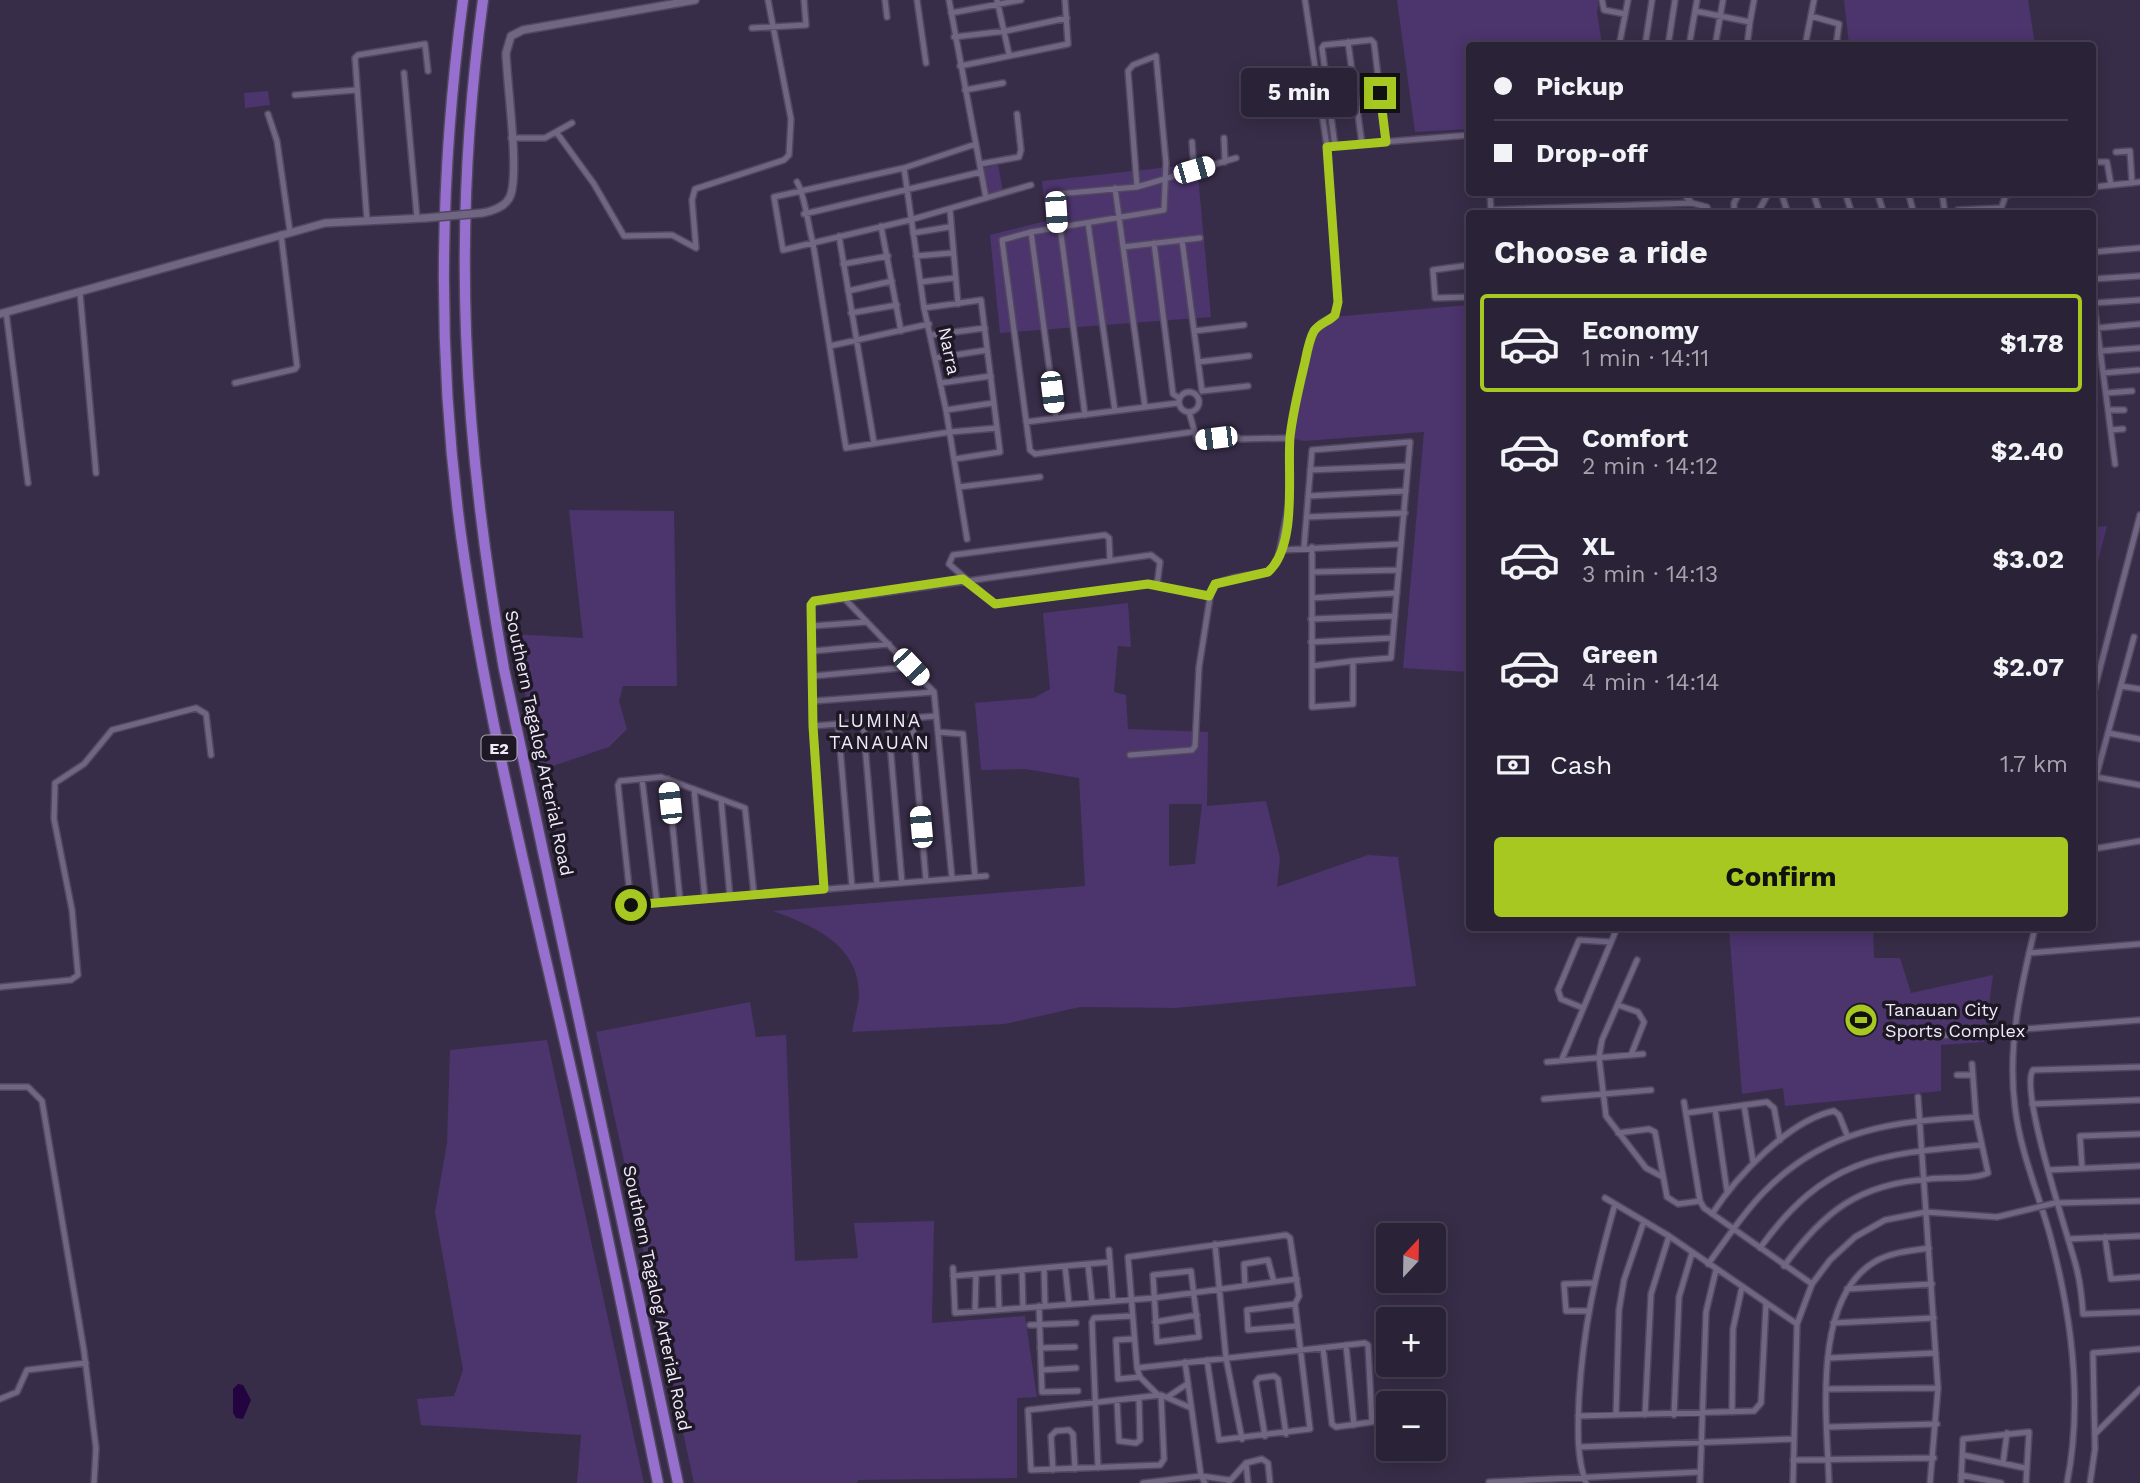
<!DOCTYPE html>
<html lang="en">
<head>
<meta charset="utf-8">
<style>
  :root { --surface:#2a2236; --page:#362f42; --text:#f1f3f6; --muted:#a5a4ad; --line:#463f51; --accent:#a6c821 }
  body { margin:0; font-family:"Work Sans",sans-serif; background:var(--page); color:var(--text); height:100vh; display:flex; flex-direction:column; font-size:26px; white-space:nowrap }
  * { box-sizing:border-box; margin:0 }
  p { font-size:23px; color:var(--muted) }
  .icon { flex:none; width:38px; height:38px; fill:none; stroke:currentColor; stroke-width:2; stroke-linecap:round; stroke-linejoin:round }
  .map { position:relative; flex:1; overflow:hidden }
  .details { position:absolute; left:1466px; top:210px; width:630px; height:721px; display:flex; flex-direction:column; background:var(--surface); border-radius:7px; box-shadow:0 4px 18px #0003,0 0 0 2px var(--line) }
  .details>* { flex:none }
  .top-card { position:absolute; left:1466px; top:42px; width:630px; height:154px; border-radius:7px; box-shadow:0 4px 18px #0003,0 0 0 2px var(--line); display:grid; align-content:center; height:154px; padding:0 28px; background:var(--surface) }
  .needle { width:46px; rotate:22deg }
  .controls { position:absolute; left:1376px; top:1223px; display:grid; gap:14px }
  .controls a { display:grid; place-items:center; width:70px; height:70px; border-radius:7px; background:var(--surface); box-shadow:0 4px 18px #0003,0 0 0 2px var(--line); font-size:35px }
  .end { position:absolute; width:32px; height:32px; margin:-16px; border:9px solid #a6c821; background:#111; box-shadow:0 0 0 4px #111 }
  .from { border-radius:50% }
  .bubble { position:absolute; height:49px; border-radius:7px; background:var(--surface); box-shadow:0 4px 18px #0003,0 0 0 2px var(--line); font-size:23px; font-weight:700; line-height:49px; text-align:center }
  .car { position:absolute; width:21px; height:42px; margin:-21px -10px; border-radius:9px; box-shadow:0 0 5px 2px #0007; background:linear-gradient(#fff 24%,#345 0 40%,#fff 0 76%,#345 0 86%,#fff 0) }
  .top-card b { display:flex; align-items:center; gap:24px; height:66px; font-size:26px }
  .top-card b+b { border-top:2px solid var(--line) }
  .top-card i { width:18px; height:18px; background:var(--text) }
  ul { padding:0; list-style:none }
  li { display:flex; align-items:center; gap:21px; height:98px; margin:0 14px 10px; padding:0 14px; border:4px solid transparent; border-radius:7px }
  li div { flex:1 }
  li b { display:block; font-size:26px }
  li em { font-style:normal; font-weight:700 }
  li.active { border-color:var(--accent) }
  li>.icon { width:63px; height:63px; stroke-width:1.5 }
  h2 { padding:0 28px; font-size:32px; line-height:84px }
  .pay { display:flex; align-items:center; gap:18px; height:77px; padding:0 28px; font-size:26px }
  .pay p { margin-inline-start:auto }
  .primary-button { display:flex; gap:14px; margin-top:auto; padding:14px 28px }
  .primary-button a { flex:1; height:80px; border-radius:7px; background:var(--accent); color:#111; font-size:28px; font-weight:700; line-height:80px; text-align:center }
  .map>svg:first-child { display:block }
  .green { fill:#4c346d; fill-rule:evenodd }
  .water { fill:#230440 }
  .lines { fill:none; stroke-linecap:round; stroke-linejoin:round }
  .minor-casing { stroke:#51485e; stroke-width:8 }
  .tertiary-casing { stroke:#51485e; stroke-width:10 }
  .motorway-casing { stroke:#51485e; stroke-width:13 }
  .minor { stroke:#706583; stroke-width:5 }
  .tertiary { stroke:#706583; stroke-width:7 }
  .motorway { stroke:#9770cf; stroke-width:10 }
  .minor-bridge-casing { stroke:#51485e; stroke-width:8; stroke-linecap:butt }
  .tertiary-bridge-casing { stroke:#51485e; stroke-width:10; stroke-linecap:butt }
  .minor-bridge { stroke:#706583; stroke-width:5 }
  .tertiary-bridge { stroke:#706583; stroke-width:7 }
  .route { stroke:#a6c821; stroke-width:9 }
  .labels { text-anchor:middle; stroke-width:7; stroke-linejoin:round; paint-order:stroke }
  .shield { fill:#1d1824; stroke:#b0aaba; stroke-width:2 }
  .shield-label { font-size:16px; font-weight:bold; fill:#efe9fa }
  .street-label { font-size:18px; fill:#efe9fa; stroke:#1d1824 }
  .poi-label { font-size:18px; fill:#efe9fa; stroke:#1d1824; text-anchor:start }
  .neighbourhood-label { font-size:19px; letter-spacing:2px; fill:#efe9fa; stroke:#1d1824 }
</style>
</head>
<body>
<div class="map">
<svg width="2140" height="1483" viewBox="0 0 2140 1483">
  <rect width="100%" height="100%" fill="#382d48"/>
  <path class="green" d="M1397 0H1599L1597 12 1602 45 1470 46V129L1415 132Z
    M1844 0H2028L2035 45H1849Z
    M268 91 270 105 245 108 244 93Z
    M1197 164 1211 317 1000 333 990 235 1046 221 1042 181Z
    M998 165 1003 191 989 194 983 168Z
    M1468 305 1470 672 1403 668 1424 432 1304 441 1290 438 1314 332 1332 317Z
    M569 510 674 511 677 686H623L619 701 627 729 609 747 541 770 513 634 583 638Z
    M2107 526 2093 581V527Z
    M1128 603 1131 647 1118 646 1114 692 1126 695 1128 729 1208 732 1207 806 1266 801 1280 858 1277 887 1368 855 1398 857 1416 986 1175 1008 1080 1007 1005 1024 852 1032C854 1020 858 1007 859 995 859 944 813 926 773 911L1085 886 1079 778 1025 769 981 770 975 703 1034 698 1050 689 1043 613ZM1169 804H1202L1195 864 1169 866Z
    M1729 928H1873L1874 958H1900L1911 993 1993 975 1984 1042 1941 1045V1091L1785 1106 1783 1088 1742 1094Z
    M750 1002 756 1037 786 1035 795 1261 858 1258 854 1223 934 1221 932 1323 1025 1316 1037 1397 1017 1398V1478L858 1480 857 1483H694L596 1032Z
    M547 1040 644 1483H577L581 1435 421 1425 417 1399 454 1396 463 1370 435 1212 447 1143 450 1050Z"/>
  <path class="water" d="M238 1384 243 1385 251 1400 243 1419 236 1418 233 1413V1389Z"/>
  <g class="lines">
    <defs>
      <path id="minor" d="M885 0 887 17
        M917 0 926 63
        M949 0 986 198
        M997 0 1009 54
        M1602 0 1604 10 1625 14
        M1695 11 1750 22 1747 46
        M951 13 1021 0
        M1811 16 1839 24 1836 46
        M1750 22 1754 0
        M752 28 806 25 804 0
        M954 37 1006 31 1067 18
        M1348 42 1362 144
        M1619 46 1628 0
        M1645 46 1652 0
        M1668 46 1675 0
        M1689 46 1697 0
        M1715 46 1723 0
        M1805 46 1814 0
        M960 66 1068 44 1065 0
        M404 73 417 218
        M965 90 1003 83
        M295 95 356 90
        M268 114 277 141 290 232
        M557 133 594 184 624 236 672 235 696 248 692 200 695 189 784 160 789 155 791 119 768 0
        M511 138H545L572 123
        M1224 138 1225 162
        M1192 142 1194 170
        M976 144 904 168 774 197 783 250 910 220 1031 185
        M1333 146 1470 135
        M1335 146 1322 48 1324 45 1371 40 1374 43 1386 142
        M2116 152 2130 151 2132 183
        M2093 162H2107L2111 185
        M980 164 1019 157 1021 150 1017 114
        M904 168 924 308 946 410 967 539
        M797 182C805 195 808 226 813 243L846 448 950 432 997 428
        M1137 187 1128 71 1133 65 1156 56 1166 163 1164 210 1031 232 1002 240 1030 450 1035 454 1192 432
        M2093 187 2140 182
        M1115 188 1145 407
        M1490 192 1491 214
        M1682 192 1692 203 1707 207 1710 214
        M1781 192 1788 214
        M1813 192 1820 214
        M1845 192 1852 214
        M1877 192 1884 214
        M1908 192 1914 214
        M1942 192 1945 214
        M1942 194 1964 192
        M950 210 958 304
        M1491 210 1692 203
        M804 214 981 172
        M1734 214V203L1740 192
        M1757 214 1769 192
        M1959 214 1958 210 2001 208
        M1999 214 2006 195 2029 192
        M2071 214H2074
        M367 221 355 58 358 55 425 44 428 71
        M1088 223 1115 411
        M881 226 901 331
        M1060 227 1085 415
        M1057 228V194L1137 187 1236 158
        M1031 232 1056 418
        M913 233 949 227
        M839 236 874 443
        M1182 240 1202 391
        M1154 243 1173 394 1179 398
        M1123 247 1200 238
        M2093 252 2140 248
        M916 256 952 253
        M843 264 888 256
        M1470 265 1433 270 1435 298 1470 297
        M2093 279 2140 276
        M921 282 954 278
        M848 291 892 281
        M80 293 96 473
        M2093 296 2115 464
        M2094 303 2140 300
        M924 308 981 300 1000 452 955 459
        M6 312 28 483
        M851 313 897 305
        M2097 328 2140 324
        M1194 331 1244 325
        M932 335 985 328
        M830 346 929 324
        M2100 351 2140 348
        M936 358 987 350
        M1198 362 1249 356
        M2103 373 2138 370
        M235 383 295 369 297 366 281 234
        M941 383 991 376
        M1202 391 1248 386
        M1179 402a10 10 0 1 1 20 0a10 10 0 1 1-20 0Z
        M2106 393 2132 391
        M946 410 993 403
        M2108 410H2124
        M1189 412 1197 440 1235 435 1240 439 1290 438
        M1026 422 1178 403
        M2111 430 2123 429
        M1310 470 1408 466
        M959 487 1040 477
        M1308 496 1406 491
        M1307 517 1405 513
        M1304 547 1312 450 1410 442 1391 658 1353 661V704L1312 707V547
        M1282 550 1401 544
        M1110 561 1109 538 1105 535 953 555 949 564 995 604 1148 584 1209 596
        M1312 572 1399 570
        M843 597 934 692 952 878
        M1312 598 1397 593
        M1311 619 1395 616
        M812 626 867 622
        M1311 642 1393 638
        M813 651 889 644
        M1312 666 1353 661
        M813 676 911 667
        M2121 686 2140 689
        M2093 695 2140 515
        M814 701 934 692
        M912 718 926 881
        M888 720 902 883
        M863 722 877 885
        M838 724 852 887
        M813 726 936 716
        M938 732 963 734 975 877
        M2108 733 2140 739
        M1130 755 1192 750 1195 746 1199 667 1211 591 1215 584 1232 578 1268 572 1277 563 1290 498V438L1297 396 1313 333 1321 323 1335 315 1338 302 1327 147 1305 0
        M2096 777 2140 785
        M642 779 657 903
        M668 779 680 901
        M2093 788 2134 637
        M694 789 705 899
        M721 799 730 897
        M2093 849 2140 841
        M824 889 813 726 812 603 1151 555 1160 562 1157 585
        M631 905 618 785 620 781 661 777 745 808 754 895
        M623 906 986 876
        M2035 928C2021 986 2007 1046 2015 1107 2020 1151 2038 1192 2050 1235 2071 1313 2083 1403 2067 1483
        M2029 953 2140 944
        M1637 960 1602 1040 1599 1057 1606 1116 1646 1168 1661 1176
        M0 987 71 980 78 975 72 910 54 819 55 783 84 764 112 730 196 708 206 714 211 755
        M1618 1005 1638 1012 1644 1022 1631 1055
        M1583 1008 1561 999 1558 990 1579 940 1611 942
        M1924 1037 2140 1020
        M1562 1059 1617 928
        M1547 1062 1643 1054
        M2140 1067 2033 1070C2019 1090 2068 1235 2076 1266 2080 1281 2082 1298 2083 1314L2140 1312
        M1957 1075H1973
        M0 1087H28L42 1101 84 1351 96 1448 94 1483
        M1918 1097 1938 1388 1930 1483
        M1544 1099 1651 1090
        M1684 1102 1700 1201 1704 1208 1812 1284
        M2032 1104 2140 1100
        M1744 1105 1753 1161
        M1715 1109 1727 1191
        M1686 1113 1767 1102 1774 1108 1780 1140
        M1618 1133 1649 1129 1655 1132 1667 1197 1678 1204 1700 1201
        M2082 1167 2080 1136 2140 1134
        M2048 1170 2140 1166
        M1605 1198 1669 1236 1797 1324
        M2055 1203 2140 1201
        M1712 1214C1736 1177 1789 1120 1834 1111L1839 1115 1847 1135
        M2105 1237 2111 1279 2140 1277
        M2068 1239 2140 1236
        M1215 1244 1226 1358 1242 1439
        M1760 1248C1825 1158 1877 1154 1981 1145
        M1109 1250 1113 1301
        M1088 1264 1092 1302
        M1708 1264C1726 1240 1743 1213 1764 1192 1825 1129 1893 1121 1976 1117
        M1065 1266 1069 1304
        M1784 1266C1824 1211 1859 1184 1929 1179 1947 1177 1972 1180 1988 1173L1976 1117 1972 1064
        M953 1268 955 1313 1154 1298 1297 1279
        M1044 1268 1045 1306
        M1022 1270 1023 1308
        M1191 1271 1199 1337 1157 1342 1153 1275Z
        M998 1272 999 1309
        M953 1276 1110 1262
        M1245 1286 1244 1264 1268 1260 1274 1282
        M1847 1289 1932 1284
        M1295 1304 1247 1310 1248 1330 1297 1326
        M1039 1306 1042 1392 1078 1391
        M975 1311 976 1274
        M1587 1311H1566L1564 1284 1593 1283
        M1155 1322 1197 1315
        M1833 1323 1934 1318
        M1030 1325 1076 1323
        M1132 1339 1116 1340 1118 1379 1140 1377
        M1346 1345 1354 1425
        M1040 1348 1075 1347
        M1829 1358 1936 1353
        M1185 1362 1201 1476 1205 1483
        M1137 1368 1365 1343 1368 1345 1372 1422 1336 1427 1332 1424 1323 1348
        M1041 1370 1076 1368
        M1828 1389 1938 1388
        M1158 1395 1140 1377 1137 1368 1128 1257 1286 1235 1290 1238 1299 1296 1295 1304 1310 1429 1219 1440 1207 1360
        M1161 1395 1164 1459 1160 1465 1031 1470 1028 1410Z
        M1161 1395 1189 1407
        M1169 1396 1187 1384
        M0 1399 17 1392 27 1370 86 1363
        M1117 1401 1119 1441 1136 1443 1140 1440 1139 1399
        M1732 1412 1733 1329 1742 1287
        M1616 1415 1619 1310 1624 1280 1644 1221
        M1645 1415 1651 1294 1669 1236
        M1674 1415 1679 1297 1692 1253
        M1578 1416 1754 1411 1761 1403 1766 1304
        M1828 1427 1937 1424
        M2095 1434 2140 1389
        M1265 1436 1256 1382 1259 1378 1274 1376 1278 1379 1286 1434
        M1579 1447 1794 1439
        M1963 1455 2025 1468
        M1793 1460 1934 1458
        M1246 1463 1248 1483
        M2003 1463 2007 1433
        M1098 1468 1092 1322 1094 1318 1131 1316
        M1053 1470 1051 1436 1056 1431 1069 1430 1073 1434 1075 1469
        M1961 1475 2001 1483
        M1229 1482 1246 1463 1262 1459 1268 1463 1270 1483
        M1489 1482 1700 1472
        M1143 1483 1201 1476 1229 1480
        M1586 1483C1576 1456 1578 1426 1579 1398 1583 1327 1596 1272 1615 1204
        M1700 1483 1706 1312 1716 1270
        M1793 1483 1797 1324 1812 1284 1830 1260 1855 1237 1885 1220 1926 1212 1997 1217
        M1829 1483C1827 1419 1811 1298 1876 1261 1891 1252 1912 1251 1929 1248
        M1961 1483 1963 1439 2029 1432 2026 1483
        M2090 1483 2095 1449 2093 1353 2140 1349"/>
      <path id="tertiary" d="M482 213C493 211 507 207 511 194 519 167 507 86 506 53L511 36 523 30 695 0
        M0 314 325 223 425 218"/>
      <path id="motorway" d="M463 0C439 178 437 358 461 535 486 715 531 892 571 1069 603 1206 629 1345 658 1483
        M483 0C451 232 463 439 504 669L678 1483"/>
    </defs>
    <use href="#minor" class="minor-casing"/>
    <use href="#tertiary" class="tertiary-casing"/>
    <use href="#motorway" class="motorway-casing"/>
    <use href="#minor" class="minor"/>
    <use href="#tertiary" class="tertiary"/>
    <use href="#motorway" class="motorway"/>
    <defs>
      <path id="minor-bridge" d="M1997 1217 2055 1203"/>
      <path id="tertiary-bridge" d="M425 218 482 213"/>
    </defs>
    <use href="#minor-bridge" class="minor-bridge-casing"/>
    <use href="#tertiary-bridge" class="tertiary-bridge-casing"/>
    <use href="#minor-bridge" class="minor-bridge"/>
    <use href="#tertiary-bridge" class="tertiary-bridge"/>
  </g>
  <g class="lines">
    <path class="route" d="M631 905 824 889 813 726 811 605 814 601 963 579 995 604 1148 584 1209 596 1215 584 1268 572C1298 546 1287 473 1290 437 1293 411 1299 387 1305 362 1307 352 1309 340 1314 331 1320 323 1328 322 1335 315L1338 302 1327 147 1386 142 1380 93"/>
  </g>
  <defs>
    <symbol id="stadium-disc" viewBox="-11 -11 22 22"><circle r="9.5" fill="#a6c821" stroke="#1d1824"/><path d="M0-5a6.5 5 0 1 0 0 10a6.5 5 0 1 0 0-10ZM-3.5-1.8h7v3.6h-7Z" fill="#111"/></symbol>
  </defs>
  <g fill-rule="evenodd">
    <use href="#stadium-disc" x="1842" y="1001" width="38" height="38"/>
  </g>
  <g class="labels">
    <rect class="shield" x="481.5" y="735.5" width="35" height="25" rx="5"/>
    <g class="shield-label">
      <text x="499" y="754">E2</text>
    </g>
    <g class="street-label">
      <text transform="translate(949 351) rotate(78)" y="6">Narra</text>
      <text transform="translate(539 743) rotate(78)" y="6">Southern Tagalog Arterial Road</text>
      <text transform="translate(657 1298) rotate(78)" y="6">Southern Tagalog Arterial Road</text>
    </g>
    <g class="poi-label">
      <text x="1885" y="1016">Tanauan City<tspan x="1885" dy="21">Sports Complex</tspan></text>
    </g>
    <g class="neighbourhood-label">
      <text x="880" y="727">LUMINA<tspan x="880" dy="22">TANAUAN</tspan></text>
    </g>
  </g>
</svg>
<div class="controls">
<a><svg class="needle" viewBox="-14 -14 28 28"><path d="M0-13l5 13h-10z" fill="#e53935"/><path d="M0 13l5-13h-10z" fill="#a5a4ad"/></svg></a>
<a>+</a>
<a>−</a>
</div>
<i class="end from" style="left:631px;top:905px"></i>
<i class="end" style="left:1380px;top:93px"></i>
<div class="bubble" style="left:1241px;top:68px;width:116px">5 min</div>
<i class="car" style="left:1194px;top:170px;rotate:74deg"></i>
<i class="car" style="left:1056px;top:212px;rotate:176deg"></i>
<i class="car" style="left:1052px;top:392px;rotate:173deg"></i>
<i class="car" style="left:1216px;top:438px;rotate:263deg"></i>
<i class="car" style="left:911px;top:667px;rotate:137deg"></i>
<i class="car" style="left:670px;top:803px;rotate:354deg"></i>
<i class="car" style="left:921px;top:827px;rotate:355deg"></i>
<div class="top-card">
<b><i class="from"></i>Pickup</b>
<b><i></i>Drop-off</b>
</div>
<section class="details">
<h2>Choose a ride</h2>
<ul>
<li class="active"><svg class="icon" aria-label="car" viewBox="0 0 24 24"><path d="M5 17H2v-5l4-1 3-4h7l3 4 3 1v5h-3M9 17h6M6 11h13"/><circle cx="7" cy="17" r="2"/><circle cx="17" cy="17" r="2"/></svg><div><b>Economy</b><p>1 min · 14:11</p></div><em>$1.78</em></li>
<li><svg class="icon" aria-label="car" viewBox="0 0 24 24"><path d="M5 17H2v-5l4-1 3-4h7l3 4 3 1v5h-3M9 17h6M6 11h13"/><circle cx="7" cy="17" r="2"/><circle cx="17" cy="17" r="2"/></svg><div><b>Comfort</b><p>2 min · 14:12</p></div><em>$2.40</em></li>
<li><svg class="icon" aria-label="car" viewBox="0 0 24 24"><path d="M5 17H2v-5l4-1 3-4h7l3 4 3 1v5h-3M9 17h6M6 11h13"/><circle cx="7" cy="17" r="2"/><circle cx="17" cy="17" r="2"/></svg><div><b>XL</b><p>3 min · 14:13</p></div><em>$3.02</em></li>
<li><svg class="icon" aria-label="car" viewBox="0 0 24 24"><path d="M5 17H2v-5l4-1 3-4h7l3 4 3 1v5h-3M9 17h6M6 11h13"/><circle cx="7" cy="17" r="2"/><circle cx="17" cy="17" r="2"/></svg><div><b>Green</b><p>4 min · 14:14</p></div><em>$2.07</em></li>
</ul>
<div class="pay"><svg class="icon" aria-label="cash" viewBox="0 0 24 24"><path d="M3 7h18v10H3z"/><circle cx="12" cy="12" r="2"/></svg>Cash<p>1.7 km</p></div>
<div class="primary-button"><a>Confirm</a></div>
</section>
</div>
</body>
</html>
